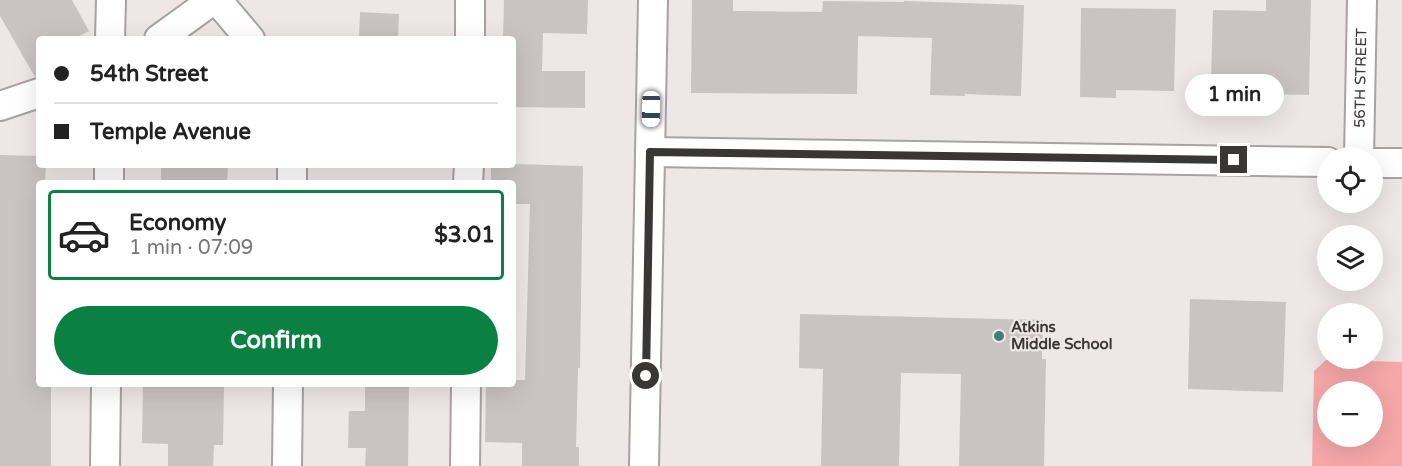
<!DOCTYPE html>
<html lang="en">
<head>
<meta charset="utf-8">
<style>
  :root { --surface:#fff; --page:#f6f6f6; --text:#222; --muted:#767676; --line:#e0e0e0; --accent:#0b8043 }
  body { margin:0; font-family:"Varela Round",sans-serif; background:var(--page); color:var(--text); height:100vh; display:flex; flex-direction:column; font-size:22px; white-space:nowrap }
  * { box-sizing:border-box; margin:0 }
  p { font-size:20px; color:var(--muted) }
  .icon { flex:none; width:33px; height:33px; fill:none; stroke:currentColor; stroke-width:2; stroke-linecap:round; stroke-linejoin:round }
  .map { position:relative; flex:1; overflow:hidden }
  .panel { position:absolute; left:36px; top:180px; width:480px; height:207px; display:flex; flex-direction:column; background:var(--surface); border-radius:6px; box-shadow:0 6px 24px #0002 }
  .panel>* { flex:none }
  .banner { position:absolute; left:36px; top:36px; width:480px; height:132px; border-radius:6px; box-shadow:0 6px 24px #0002; display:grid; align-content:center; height:132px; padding:0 18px; background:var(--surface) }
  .tools { position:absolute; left:1317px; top:147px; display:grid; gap:12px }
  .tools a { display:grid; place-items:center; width:66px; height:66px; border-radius:50%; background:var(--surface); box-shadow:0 6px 24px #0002; font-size:30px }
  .end { position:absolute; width:27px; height:27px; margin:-14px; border:8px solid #393636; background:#fff; box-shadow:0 0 0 3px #fff }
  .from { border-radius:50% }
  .bubble { position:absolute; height:42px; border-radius:21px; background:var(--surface); box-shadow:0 6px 24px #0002; font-size:20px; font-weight:700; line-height:42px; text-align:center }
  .car { position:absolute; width:18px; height:36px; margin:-18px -9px; border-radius:8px; box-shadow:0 0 4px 2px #0007; background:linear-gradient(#fff 24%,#345 0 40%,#fff 0 76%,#345 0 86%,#fff 0) }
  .banner b { display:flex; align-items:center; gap:21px; height:57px; font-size:22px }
  .banner b+b { border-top:2px solid var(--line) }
  .banner i { width:15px; height:15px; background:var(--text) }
  ul { padding:10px 0 0; list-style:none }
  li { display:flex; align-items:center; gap:18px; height:90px; margin:0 12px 9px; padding:0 6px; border:3px solid var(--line); border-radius:6px }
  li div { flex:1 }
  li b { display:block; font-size:22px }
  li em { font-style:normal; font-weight:700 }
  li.on { border-color:var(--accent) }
  li>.icon { width:54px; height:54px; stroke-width:1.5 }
  .action { display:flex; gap:12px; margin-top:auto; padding:12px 18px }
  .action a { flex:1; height:69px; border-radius:36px; background:var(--accent); color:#fff; font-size:24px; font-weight:700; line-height:69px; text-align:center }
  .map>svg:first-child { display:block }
  .green { fill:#f6a7a8; fill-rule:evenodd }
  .building { fill:#c9c3c3 }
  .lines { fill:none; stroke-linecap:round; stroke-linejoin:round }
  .minor-casing { stroke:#a8a2a2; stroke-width:32 }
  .minor { stroke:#fff; stroke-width:28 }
  .route { stroke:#393636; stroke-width:8 }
  .poi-dot { fill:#3e7f6e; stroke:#eee7e7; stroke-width:2 }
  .labels { text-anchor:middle; stroke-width:4.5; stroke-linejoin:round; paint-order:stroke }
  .street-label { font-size:15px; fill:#393636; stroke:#eee7e7 }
  .poi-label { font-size:15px; font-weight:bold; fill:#393636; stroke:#eee7e7; text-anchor:start }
</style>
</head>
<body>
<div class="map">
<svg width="1402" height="466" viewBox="0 0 1402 466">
  <rect width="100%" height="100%" fill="#eee7e7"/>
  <path class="green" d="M1326 360 1402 362V466H1312L1314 371ZM1328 392H1372V436H1328Z"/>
  <path class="building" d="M0 0H72L89 31 74 39H39V77H35L0 16Z
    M504 0H588L587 34 543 33 542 71H585V108L513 107V39H503Z
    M692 0H733V11L822 12 823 1 904 2V1L1024 5 1021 96 965 94V96L930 95 932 38 858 36 857 94 691 93Z
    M1266 0H1311L1309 95 1265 94V78L1211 77 1213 10 1266 11Z
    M1081 8 1176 9 1174 91 1116 90V98L1080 97Z
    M360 12 399 14 398 39H359Z
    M0 155 39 156V165H46L45 183H39V384H51V466H0Z
    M513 164 583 166 580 368H578L576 447H579V466H522V443L485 442 486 384H513V380H525L530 204H513V183H491V165Z
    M161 165H228L227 183H161Z
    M1190 299 1286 302 1283 392 1188 389Z
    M800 314 1043 320 1042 359H1046L1044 466H959L961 374 901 373 899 466H821L823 369 799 368Z
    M143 384 224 385 223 445H214L213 466H168V444L142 443Z
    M365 384H409L408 466H365L366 448H348L349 411H365Z"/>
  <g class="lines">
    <defs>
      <g id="minor">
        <path d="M217 0 250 39"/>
        <path d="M110 39 111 0"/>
        <path d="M159 39 213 0"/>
        <path d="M470 39V0"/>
        <path d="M0 106 39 93"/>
        <path d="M650 152 1328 162"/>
        <path id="s1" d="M1359 158 1362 0"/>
        <path d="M1372 163H1402"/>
        <path d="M109 183V165"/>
        <path d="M292 183V165"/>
        <path d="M468 183 469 165"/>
        <path d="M105 466 106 384"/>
        <path d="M287 466 288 384"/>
        <path d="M465 466 466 384"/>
        <path d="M644 466 653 0"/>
      </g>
    </defs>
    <use href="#minor" class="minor-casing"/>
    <use href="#minor" class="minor"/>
  </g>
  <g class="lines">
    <path class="route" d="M646 376 650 152 1234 160"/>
  </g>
  <circle class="poi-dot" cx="999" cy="336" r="6"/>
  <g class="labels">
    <g class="street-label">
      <text dy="5" stroke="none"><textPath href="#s1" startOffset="80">56TH STREET</textPath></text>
    </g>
    <g class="poi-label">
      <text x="1011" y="332">Atkins<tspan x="1011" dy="17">Middle School</tspan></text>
    </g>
  </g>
</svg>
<div class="tools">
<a><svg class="icon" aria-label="locate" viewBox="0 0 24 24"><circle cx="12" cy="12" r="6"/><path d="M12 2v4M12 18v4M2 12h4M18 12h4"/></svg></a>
<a><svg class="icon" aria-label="layers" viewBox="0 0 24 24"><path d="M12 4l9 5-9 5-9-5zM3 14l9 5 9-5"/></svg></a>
<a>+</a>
<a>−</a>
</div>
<i class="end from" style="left:646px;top:376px"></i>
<i class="end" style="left:1234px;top:160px"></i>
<div class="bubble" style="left:1185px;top:74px;width:99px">1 min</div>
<i class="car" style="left:651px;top:109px;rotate:181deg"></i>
<div class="banner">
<b><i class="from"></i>54th Street</b>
<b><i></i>Temple Avenue</b>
</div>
<section class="panel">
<ul>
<li class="on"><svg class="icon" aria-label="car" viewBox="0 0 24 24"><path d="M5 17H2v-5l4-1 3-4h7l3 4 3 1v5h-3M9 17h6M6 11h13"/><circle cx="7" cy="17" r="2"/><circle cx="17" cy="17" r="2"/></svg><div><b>Economy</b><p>1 min · 07:09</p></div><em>$3.01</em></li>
</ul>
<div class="action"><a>Confirm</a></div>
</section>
</div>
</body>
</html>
